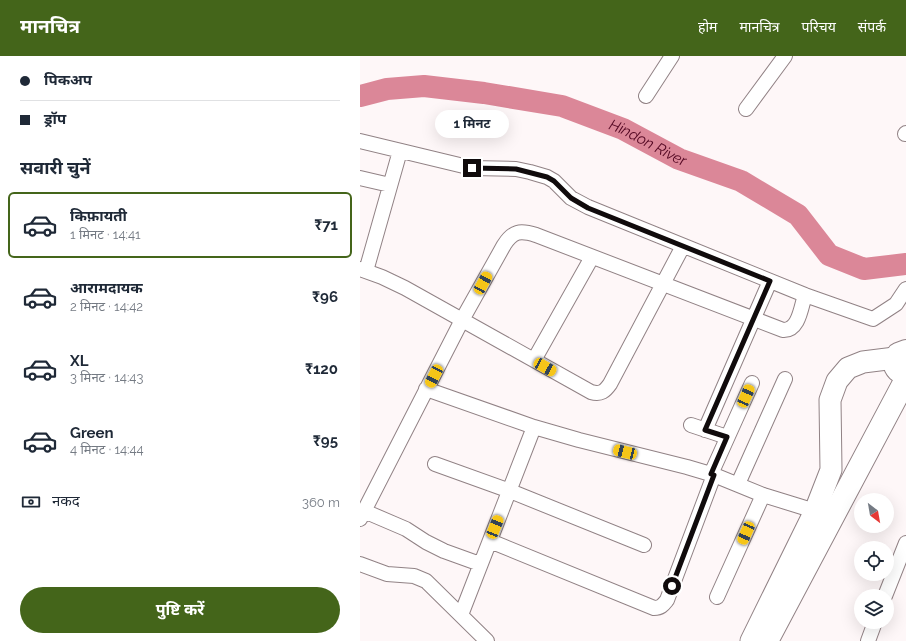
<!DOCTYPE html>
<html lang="hi">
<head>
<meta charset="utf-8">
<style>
  :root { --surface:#fff; --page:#f2f2f3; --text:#1f2937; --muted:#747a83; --line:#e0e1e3; --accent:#44651a }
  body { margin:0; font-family:Raleway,"Noto Sans Devanagari",sans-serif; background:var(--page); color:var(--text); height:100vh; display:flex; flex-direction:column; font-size:15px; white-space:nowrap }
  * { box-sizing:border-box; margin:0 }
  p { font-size:13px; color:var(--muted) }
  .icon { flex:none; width:22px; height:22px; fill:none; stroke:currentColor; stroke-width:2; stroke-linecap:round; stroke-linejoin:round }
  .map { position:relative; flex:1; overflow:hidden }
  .details { display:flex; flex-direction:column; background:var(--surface); width:360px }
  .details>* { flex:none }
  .banner { display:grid; align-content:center; height:88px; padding:0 20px; background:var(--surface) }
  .needle { width:26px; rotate:149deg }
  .tools { position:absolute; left:494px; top:437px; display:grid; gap:8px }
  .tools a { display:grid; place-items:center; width:40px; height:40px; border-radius:50%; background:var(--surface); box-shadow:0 4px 16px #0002; font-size:20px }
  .end { position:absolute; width:18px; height:18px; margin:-9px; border:5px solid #100b0c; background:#fff; box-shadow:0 0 0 2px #fff }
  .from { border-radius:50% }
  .bubble { position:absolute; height:28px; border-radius:14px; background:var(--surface); box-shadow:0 4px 16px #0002; font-size:13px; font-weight:700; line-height:28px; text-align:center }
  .car { position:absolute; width:12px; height:24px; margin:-12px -6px; border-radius:5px; box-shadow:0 0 3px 1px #0007; background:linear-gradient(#f5c518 24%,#345 0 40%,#f5c518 0 76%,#345 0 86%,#f5c518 0) }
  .banner b { display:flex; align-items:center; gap:14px; height:38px; font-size:15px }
  .banner b+b { border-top:1px solid var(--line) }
  .banner i { width:10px; height:10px; background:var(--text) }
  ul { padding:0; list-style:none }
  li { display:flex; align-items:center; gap:12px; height:66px; margin:0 8px 6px; padding:0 12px; border:2px solid transparent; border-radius:6px }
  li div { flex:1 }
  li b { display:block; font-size:15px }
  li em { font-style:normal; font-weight:700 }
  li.on { border-color:var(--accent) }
  li>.icon { width:36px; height:36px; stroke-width:1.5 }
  h2 { padding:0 20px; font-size:18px; line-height:48px }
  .pay { display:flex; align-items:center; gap:10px; height:44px; padding:0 20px; font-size:15px }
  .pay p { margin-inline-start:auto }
  .action { display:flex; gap:8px; margin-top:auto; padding:8px 20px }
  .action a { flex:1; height:46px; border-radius:24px; background:var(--accent); color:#fff; font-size:16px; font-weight:700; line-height:46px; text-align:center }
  header { display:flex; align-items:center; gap:24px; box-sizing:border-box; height:56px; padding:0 20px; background:var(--accent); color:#fff }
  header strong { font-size:19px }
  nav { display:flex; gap:22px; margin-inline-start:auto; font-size:14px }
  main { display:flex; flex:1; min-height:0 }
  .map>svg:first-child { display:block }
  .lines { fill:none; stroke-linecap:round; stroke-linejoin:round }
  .river { stroke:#db8798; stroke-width:22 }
  .street-casing { stroke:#918285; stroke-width:16 }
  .secondary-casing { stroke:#918285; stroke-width:23 }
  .highway-casing { stroke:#918285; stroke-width:24 }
  .street { stroke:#fff; stroke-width:14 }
  .secondary { stroke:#fff; stroke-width:21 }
  .highway { stroke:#fff; stroke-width:22 }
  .route { stroke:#100b0c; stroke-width:5 }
  .labels { text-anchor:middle; stroke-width:3; stroke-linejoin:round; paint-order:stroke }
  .water-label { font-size:15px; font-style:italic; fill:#530722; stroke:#fff }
</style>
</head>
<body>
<header>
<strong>मानचित्र</strong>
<nav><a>होम</a><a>मानचित्र</a><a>परिचय</a><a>संपर्क</a></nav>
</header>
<main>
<section class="details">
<div class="banner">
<b><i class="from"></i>पिकअप</b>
<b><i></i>ड्रॉप</b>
</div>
<h2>सवारी चुनें</h2>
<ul>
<li class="on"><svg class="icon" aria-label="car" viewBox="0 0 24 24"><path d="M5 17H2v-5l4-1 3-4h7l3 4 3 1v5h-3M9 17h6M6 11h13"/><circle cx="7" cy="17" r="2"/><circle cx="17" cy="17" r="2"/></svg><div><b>किफ़ायती</b><p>1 मिनट · 14:41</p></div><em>₹71</em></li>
<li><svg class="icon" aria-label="car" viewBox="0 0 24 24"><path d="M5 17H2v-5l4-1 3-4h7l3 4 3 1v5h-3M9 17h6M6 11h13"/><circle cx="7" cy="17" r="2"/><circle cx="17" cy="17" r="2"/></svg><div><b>आरामदायक</b><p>2 मिनट · 14:42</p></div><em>₹96</em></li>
<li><svg class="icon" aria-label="car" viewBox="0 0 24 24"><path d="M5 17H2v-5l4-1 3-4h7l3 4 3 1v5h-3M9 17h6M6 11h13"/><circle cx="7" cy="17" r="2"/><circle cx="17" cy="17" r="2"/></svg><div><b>XL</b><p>3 मिनट · 14:43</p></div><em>₹120</em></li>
<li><svg class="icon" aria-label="car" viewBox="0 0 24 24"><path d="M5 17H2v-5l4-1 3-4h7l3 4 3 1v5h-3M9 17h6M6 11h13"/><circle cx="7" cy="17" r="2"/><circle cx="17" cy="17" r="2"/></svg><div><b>Green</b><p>4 मिनट · 14:44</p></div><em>₹95</em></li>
</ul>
<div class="pay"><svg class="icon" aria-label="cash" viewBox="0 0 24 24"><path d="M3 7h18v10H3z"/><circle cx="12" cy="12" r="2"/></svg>नकद<p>360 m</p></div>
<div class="action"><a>पुष्टि करें</a></div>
</section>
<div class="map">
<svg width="546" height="585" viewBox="0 0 546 585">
  <rect width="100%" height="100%" fill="#fef7f8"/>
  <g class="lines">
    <path class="river" id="s1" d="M0 40 27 33 64 30 124 37 202 50 263 73 319 103 381 125 438 159 469 199 504 213 546 208"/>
    <defs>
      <path id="street" d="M286 40 312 0
        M386 53 425 0
        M545 78 546 77
        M0 85 112 112 156 113 170 116 187 121 194 125 211 142 228 151 445 239 513 263 536 248 546 233
        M0 122 30 129
        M0 213 22 221 45 232 231 336C241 339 245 335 250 328L323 190
        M6 215 40 95
        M174 304 232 201
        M66 333 174 371 219 384 327 411 354 419 403 439 455 455
        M331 369 367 381
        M345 374 410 225
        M75 408 150 435 284 489
        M351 418 392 327
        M378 428 425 323
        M4 455 46 473 66 486 84 495 120 508
        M0 463 102 264 144 189C153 175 160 174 176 179L423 274C439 275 441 251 445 239
        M130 485 294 552C301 552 303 549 307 544L354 419
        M0 508 27 518 54 520 66 525 127 585
        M525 540 546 487
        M357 541 403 439
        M101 559 174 371
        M508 585 515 566"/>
      <path id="secondary" d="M391 585 455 455 471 414 470 344 477 325 488 312 503 306 535 302"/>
      <path id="highway" d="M546 295 538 298 534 306C535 313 539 317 546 317
        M407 585 546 323"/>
    </defs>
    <use href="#street" class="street-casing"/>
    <use href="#secondary" class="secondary-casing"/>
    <use href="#highway" class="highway-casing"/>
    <use href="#street" class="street"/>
    <use href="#secondary" class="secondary"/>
    <use href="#highway" class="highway"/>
  </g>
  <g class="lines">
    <path class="route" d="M112 112 156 113 187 121 194 125 211 142 228 152 410 225 345 374 367 381 351 418 354 419 312 530"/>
  </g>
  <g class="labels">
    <g class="water-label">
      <text dy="5" stroke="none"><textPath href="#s1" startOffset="298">Hindon River</textPath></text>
    </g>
  </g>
</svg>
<div class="tools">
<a><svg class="needle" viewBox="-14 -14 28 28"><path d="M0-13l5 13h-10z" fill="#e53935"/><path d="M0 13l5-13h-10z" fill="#747a83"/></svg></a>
<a><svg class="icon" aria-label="locate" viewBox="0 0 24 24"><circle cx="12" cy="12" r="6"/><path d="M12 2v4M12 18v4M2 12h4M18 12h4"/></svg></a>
<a><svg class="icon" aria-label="layers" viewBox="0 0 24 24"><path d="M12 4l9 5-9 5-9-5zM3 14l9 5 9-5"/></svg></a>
</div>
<i class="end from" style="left:312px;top:530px"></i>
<i class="end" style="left:112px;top:112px"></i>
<div class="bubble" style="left:75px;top:54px;width:74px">1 मिनट</div>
<i class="car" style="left:123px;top:227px;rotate:29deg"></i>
<i class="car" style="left:185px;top:311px;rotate:119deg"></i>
<i class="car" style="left:74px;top:320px;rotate:207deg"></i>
<i class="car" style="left:386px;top:340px;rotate:24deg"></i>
<i class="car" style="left:265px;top:396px;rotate:284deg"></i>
<i class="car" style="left:135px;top:471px;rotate:22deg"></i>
<i class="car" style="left:386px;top:477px;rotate:204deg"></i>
</div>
</main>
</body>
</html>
